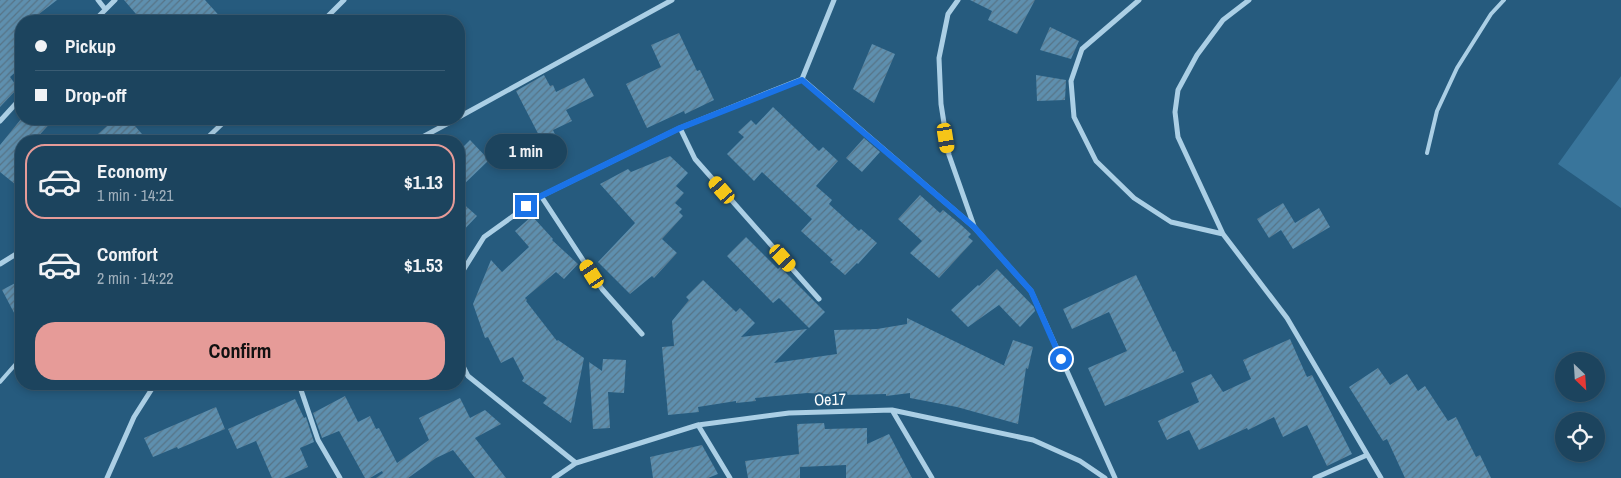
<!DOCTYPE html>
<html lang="en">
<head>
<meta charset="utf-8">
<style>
  :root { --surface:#1c445e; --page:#294e67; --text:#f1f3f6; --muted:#a0b0bc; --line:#3a5c73; --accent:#e69b98 }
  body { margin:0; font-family:"Archivo Narrow",sans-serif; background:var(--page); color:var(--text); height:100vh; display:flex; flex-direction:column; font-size:19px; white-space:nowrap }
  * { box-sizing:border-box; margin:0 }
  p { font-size:16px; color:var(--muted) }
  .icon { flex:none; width:28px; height:28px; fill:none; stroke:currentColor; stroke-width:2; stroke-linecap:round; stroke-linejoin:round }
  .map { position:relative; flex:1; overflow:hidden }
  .panel { position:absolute; left:15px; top:135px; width:450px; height:255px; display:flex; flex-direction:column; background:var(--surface); border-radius:20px; box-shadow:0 2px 8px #0003,0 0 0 1px var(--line) }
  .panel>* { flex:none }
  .hud { position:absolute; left:15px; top:15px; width:450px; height:110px; border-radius:20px; box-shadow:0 2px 8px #0003,0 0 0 1px var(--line); display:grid; align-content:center; height:110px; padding:0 20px; background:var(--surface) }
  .needle { width:32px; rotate:155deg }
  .buttons { position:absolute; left:1555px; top:352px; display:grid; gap:10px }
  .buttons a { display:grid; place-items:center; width:50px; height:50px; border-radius:50%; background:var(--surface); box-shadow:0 2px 8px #0003,0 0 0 1px var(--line); font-size:25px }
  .end { position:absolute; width:22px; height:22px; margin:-11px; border:6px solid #1a73e8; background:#fff; box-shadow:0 0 0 2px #fff }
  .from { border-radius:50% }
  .bubble { position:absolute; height:35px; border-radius:18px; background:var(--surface); box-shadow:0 2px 8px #0003,0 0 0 1px var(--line); font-size:16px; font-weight:700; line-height:35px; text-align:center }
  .car { position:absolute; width:15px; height:30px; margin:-15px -8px; border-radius:6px; box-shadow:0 0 4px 1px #0007; background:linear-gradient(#f5c518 24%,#345 0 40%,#f5c518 0 76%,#345 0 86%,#f5c518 0) }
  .hud b { display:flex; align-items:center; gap:18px; height:48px; font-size:19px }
  .hud b+b { border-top:1px solid var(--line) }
  .hud i { width:12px; height:12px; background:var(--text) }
  ul { padding:9px 0 0; list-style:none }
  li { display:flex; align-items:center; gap:15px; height:75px; margin:0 10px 8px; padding:0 10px; border:2px solid transparent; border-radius:20px }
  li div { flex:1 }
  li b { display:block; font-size:19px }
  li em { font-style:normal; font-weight:700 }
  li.selected { border-color:var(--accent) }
  li>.icon { width:45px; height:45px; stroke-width:1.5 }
  .cta { display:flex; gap:10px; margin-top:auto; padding:10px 20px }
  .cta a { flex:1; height:58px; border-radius:20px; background:var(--accent); color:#111; font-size:20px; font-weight:700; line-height:58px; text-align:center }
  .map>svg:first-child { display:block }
  .pitch { fill:#39759b }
  .building { fill:url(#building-hatch) }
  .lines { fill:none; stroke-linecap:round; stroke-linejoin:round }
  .lane { stroke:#abcfe5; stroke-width:4 }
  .street { stroke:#abcfe5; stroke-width:5 }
  .route { stroke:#1a73e8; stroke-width:6 }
  .labels { text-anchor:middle; stroke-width:4; stroke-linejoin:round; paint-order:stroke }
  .street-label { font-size:16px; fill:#fff; stroke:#265b7e }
</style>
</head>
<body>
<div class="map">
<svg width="1621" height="478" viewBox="0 0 1621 478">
  <defs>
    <pattern id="building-hatch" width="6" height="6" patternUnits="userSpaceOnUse" patternTransform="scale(1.25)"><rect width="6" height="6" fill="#5e8fae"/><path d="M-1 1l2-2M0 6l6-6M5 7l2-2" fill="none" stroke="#577487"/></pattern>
  </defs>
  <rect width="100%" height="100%" fill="#265b7e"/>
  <path class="pitch" d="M1621 76V208L1558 164Z"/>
  <path class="building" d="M0 0H57L30 21H21V67L10 77 18 88 0 107Z
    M124 0H205L224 21H142Z
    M970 0H1035L1017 34 988 20 992 11Z
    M1050 27 1079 41 1071 59 1040 50Z
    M679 33 697 71 700 70 714 100 685 114 684 111 647 128 626 84 661 67 651 45Z
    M872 44 895 54 874 103 853 89Z
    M544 75 550 86 553 85 556 92 584 78 594 96 566 110 572 121 553 130 558 141 545 147 516 91Z
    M1036 75 1066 80 1065 100 1037 101Z
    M773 107 819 151 823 147 838 161 816 186 832 200 829 204 859 231 861 229 877 243 858 264 857 263 845 275 830 262 833 260 801 231 812 219 762 172 754 181 727 154 744 137 738 132 751 120 756 125Z
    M21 119H54L34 141H21V189L0 172V145Z
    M115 119H129L148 141H90Z
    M864 138 880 152 862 172 846 158Z
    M470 140 489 160 459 189V151Z
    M670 156 688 173 676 186 684 193 675 203 682 209 679 212 683 216 662 239 677 253 654 278 652 276 630 294 598 262 635 223 600 184 628 169 631 172Z
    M920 195 940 213 943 210 960 224 971 234 968 237 973 241 939 278 910 253 922 241 898 219Z
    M459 200 477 216 459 235Z
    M1283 203 1295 223 1319 208 1330 227 1293 249 1281 230 1269 238 1257 219Z
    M532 216 553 239 552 240 578 264 564 279 556 272 525 298 527 300 526 301 557 341 558 340 584 358 571 423 543 403 547 398 522 381 524 378 513 357 501 363 488 337 485 338 473 304 491 260 502 272 529 247 515 231Z
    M746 237 778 269 780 267 825 312 809 328 779 298 773 303 727 256Z
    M997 269 1034 307 1035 311 1020 327 999 305 968 327 951 310 978 285 979 286Z
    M1136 275 1173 352 1175 351 1184 372 1105 406 1088 368 1127 351 1109 312 1072 329 1063 309Z
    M21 280V326L2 290Z
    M703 280 736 312 740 308 755 323 741 337 807 329 774 363 837 354 834 330 877 329 907 324V318L1005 366 1004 365 1013 340 1033 347 1028 369 1026 368 1018 424 957 407 910 398V393L886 396V394L843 395 807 393 755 398 756 401 736 403V401L698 407 699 412 668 415 662 347 674 346 672 321 689 300 686 297Z
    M1290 339 1307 377 1312 375 1352 454 1327 466 1307 425 1283 437 1274 417 1248 430 1247 428 1199 450 1189 430 1167 440 1158 421 1199 402 1191 383 1211 374 1223 392 1251 379 1243 360Z
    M603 359 626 360 624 393 608 392 610 428 593 429 589 362 602 371Z
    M1378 368 1390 385 1407 374 1418 391 1425 386 1448 421 1456 417 1476 457 1480 455 1491 478H1405L1387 439 1383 441 1349 387Z
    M345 396 358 422 370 416 376 429 379 428 397 463 429 440 419 418 460 398 470 418 485 410 501 424 475 438 506 478H475L453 450 436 458 408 478H376L383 473 382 471 370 478H365L339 431 322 438 313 413Z
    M295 399 304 418 306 417 314 442 300 448 308 467 284 478H272L256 441 237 449 228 429Z
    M216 407 225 429 178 449 177 447 153 457 144 438Z
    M824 423 825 429 867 428V444L889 434 912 478H846V465L800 467V478H748L745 461 799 454 797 424Z
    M702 445 718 474 708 478H653L650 457Z"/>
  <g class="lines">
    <path class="lane" d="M1427 153 1437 111 1457 68 1491 14 1504 0
      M0 382 21 358"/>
    <path class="street" d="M98 0 105 9
      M958 0 948 14 939 58 941 104 949 155 974 226
      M1139 0 1082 49 1071 81 1074 117 1096 161 1134 198 1171 222 1223 234
      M1249 0 1223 20 1197 55 1178 90 1175 112 1178 137 1223 234 1287 318 1381 478
      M94 21 115 0
      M323 21 344 0
      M802 79 834 0
      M459 117 672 0
      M0 121 21 98
      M680 128 695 159 819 299
      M204 141 227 119
      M415 141 456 119
      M541 196 602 289 642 334
      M0 264 21 251
      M459 277 484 237 541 196 680 128 802 79 974 227 1031 291 1115 478
      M459 358 468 376 576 463
      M299 384 318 440 340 478
      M892 410 932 478
      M698 425 730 478
      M107 478 134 417 155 384
      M554 478 576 463 698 425 789 413 892 410 1033 440 1080 461 1105 478
      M1315 478 1367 455"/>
  </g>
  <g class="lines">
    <path class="route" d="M526 206 541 196 680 128 802 80 974 227 1031 291 1061 359"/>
  </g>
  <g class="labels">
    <g class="street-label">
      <text transform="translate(830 399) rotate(-2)" y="6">Oe17</text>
    </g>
  </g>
</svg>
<div class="buttons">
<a><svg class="needle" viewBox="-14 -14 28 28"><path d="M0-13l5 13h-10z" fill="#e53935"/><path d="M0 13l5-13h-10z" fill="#a0b0bc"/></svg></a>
<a><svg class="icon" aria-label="locate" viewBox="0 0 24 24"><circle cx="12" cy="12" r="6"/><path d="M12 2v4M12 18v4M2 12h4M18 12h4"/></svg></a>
</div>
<i class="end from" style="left:1061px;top:359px"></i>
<i class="end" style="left:526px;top:206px"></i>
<div class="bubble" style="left:485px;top:134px;width:82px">1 min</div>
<i class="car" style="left:946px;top:138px;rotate:171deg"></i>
<i class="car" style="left:722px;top:190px;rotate:319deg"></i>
<i class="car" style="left:783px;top:258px;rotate:138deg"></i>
<i class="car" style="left:592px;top:274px;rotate:327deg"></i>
<div class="hud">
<b><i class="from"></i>Pickup</b>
<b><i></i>Drop-off</b>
</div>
<section class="panel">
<ul>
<li class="selected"><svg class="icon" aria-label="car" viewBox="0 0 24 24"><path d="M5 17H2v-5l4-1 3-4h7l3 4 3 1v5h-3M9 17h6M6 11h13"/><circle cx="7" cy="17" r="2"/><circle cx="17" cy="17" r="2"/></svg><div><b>Economy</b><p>1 min · 14:21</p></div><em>$1.13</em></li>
<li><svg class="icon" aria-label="car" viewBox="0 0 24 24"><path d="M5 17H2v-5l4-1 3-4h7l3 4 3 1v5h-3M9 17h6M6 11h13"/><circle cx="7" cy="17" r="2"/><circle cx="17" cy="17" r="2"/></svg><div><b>Comfort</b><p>2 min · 14:22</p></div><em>$1.53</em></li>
</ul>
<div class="cta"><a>Confirm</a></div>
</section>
</div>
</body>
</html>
